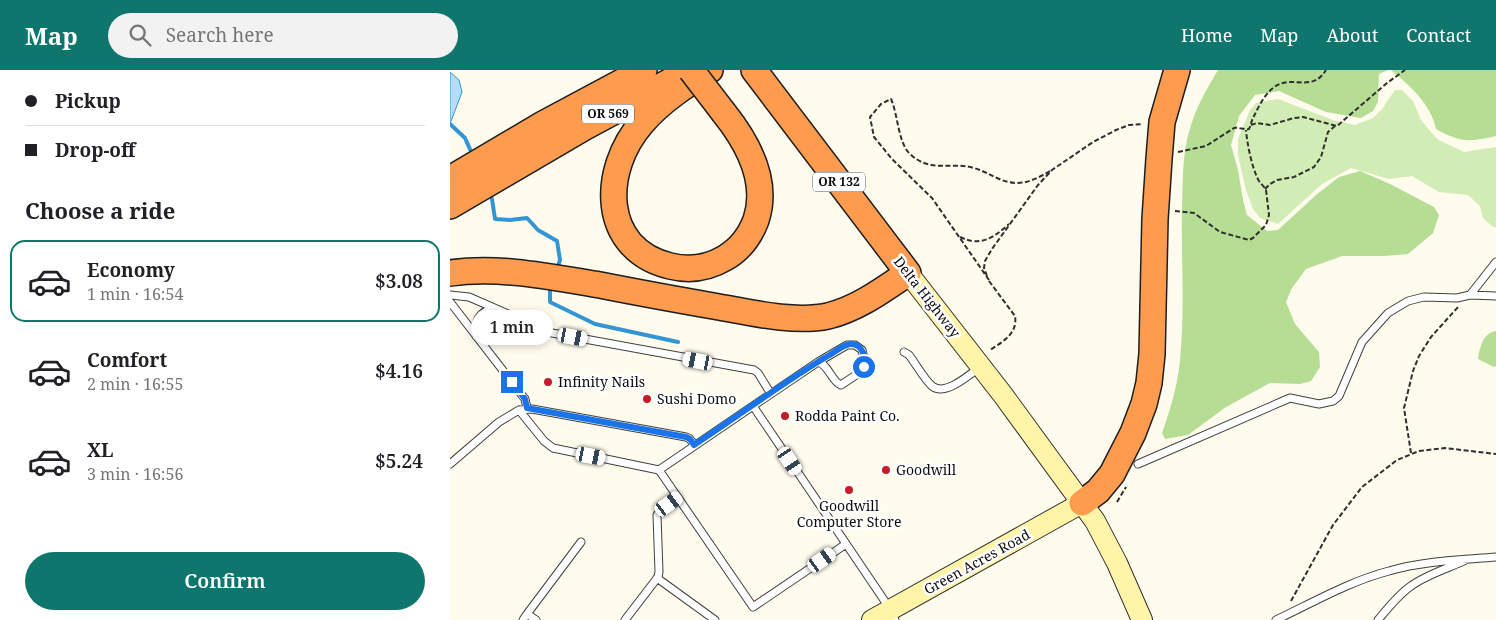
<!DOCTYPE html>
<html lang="en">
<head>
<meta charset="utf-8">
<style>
  :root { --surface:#fff; --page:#f2f2f2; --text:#202124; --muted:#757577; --line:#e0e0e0; --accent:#0f766e }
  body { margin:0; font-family:"Noto Serif",serif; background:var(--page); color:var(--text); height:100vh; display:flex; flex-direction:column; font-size:19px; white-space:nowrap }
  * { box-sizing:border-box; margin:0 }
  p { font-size:16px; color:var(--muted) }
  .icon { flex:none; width:28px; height:28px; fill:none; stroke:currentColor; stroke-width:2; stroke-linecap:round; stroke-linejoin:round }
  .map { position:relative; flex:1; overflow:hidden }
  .panel { display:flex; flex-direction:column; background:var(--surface); width:450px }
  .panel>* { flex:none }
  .guide { display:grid; align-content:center; height:110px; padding:0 25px; background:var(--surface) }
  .end { position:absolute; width:22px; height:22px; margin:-11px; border:6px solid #1a73e8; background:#fff; box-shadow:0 0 0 2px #fff }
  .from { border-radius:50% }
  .bubble { position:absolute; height:35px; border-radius:18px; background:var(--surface); box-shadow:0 2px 8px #0003; font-size:16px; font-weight:600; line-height:35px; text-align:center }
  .car { position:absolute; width:15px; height:30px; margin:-15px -8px; border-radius:6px; box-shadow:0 0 4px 1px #0007; background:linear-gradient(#fff 24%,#345 0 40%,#fff 0 76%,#345 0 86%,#fff 0) }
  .guide b { display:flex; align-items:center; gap:18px; height:48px; font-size:19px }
  .guide b+b { border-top:1px solid var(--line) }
  .guide i { width:12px; height:12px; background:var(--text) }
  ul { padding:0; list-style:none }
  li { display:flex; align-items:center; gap:15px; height:82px; margin:0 10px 8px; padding:0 15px; border:2px solid transparent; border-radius:15px }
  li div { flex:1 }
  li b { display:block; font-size:19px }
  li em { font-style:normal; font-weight:600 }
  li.current { border-color:var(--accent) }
  li>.icon { width:45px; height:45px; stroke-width:1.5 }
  h2 { padding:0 25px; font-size:22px; line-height:60px }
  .button { display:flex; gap:10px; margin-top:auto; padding:10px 25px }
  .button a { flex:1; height:58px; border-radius:30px; background:var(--accent); color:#fff; font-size:20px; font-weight:600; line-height:58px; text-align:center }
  header { display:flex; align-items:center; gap:30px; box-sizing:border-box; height:70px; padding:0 25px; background:var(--accent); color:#fff }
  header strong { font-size:24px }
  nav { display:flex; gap:28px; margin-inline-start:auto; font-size:18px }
  .search { width:350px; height:45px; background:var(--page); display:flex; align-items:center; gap:12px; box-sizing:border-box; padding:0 18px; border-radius:28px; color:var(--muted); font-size:19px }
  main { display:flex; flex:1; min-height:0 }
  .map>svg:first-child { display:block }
  .green { fill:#d2ecb5 }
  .forest { fill:#b5dd93 }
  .water { fill:#afdffa; stroke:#3296d5 }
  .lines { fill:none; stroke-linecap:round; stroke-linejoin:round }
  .stream { stroke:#3296d5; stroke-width:4 }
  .lane-casing { stroke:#404040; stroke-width:9 }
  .secondary-casing { stroke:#2f2f2f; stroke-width:22 }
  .highway-casing { stroke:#1e1e1e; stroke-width:28 }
  .path { stroke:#2f2f2f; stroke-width:2; stroke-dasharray:5 2.5; stroke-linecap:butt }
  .lane { stroke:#fff; stroke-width:7 }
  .secondary { stroke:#fff4a8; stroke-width:20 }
  .highway { stroke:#fd9c4e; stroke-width:25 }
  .highway-bridge-casing { stroke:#1e1e1e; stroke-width:28; stroke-linecap:butt }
  .highway-bridge { stroke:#fd9c4e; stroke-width:25 }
  .route { stroke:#1a73e8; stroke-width:6 }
  .poi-dot { fill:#c51d27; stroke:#fff; stroke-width:2 }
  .labels { text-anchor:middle; stroke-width:5; stroke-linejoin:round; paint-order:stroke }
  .shield { fill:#fff; stroke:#565656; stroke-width:1 }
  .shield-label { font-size:12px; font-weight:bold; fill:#0d0d0d }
  .street-label { font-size:14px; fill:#0d0d0d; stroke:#fff }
  .poi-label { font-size:14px; fill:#0d0d0d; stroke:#fff; text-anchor:start }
</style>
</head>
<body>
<header>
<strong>Map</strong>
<div class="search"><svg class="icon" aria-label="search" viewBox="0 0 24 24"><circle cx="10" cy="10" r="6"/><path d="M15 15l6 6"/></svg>Search here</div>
<nav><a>Home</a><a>Map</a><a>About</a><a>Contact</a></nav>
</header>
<main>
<section class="panel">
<div class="guide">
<b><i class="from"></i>Pickup</b>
<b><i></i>Drop-off</b>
</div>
<h2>Choose a ride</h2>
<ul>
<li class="current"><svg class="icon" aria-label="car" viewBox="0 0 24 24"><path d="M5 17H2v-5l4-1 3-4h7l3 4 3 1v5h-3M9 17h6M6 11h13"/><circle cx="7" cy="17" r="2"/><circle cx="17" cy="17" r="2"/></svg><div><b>Economy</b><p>1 min · 16:54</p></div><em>$3.08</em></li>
<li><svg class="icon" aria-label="car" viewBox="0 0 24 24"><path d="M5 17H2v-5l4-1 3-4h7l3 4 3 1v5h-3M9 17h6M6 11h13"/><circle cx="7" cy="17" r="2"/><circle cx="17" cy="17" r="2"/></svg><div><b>Comfort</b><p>2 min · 16:55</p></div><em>$4.16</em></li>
<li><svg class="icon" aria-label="car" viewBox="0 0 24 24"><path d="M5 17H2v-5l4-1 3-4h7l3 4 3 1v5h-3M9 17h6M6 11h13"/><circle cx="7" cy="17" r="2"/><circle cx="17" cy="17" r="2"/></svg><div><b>XL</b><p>3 min · 16:56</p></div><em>$5.24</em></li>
</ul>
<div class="button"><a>Confirm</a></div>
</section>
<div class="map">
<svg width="1046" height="550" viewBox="0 0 1046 550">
  <rect width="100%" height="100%" fill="#fffbed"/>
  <path class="green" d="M945 20H952L963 31 971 50 987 69 1014 82 1046 77V157H1043L1033 148 1030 136 1018 125 989 122 962 106 939 109 901 98 872 114 828 154 810 148 803 139 796 120 788 85V69L800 40 806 33 828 29 883 50 905 55 923 48 932 39Z"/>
  <path class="forest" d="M768 0H938L929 4 928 32 923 41 911 48 876 42 829 21 805 25 789 46 781 75 788 100 793 130 797 145 817 161 828 160 866 125 889 107 910 101 940 114 984 137 989 145 983 163 958 184 934 186H892L856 199 842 218 836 232 845 254 869 282 870 297 861 311 850 314 820 313 776 337 738 365 715 369 712 363C720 340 728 315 730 290 735 239 731 188 732 137 733 112 732 86 739 62 746 37 755 22 768 0Z
    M941 0H1046V66C1019 72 1011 73 986 59 981 34 960 16 941 0Z
    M1046 261V296L1044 297 1028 289C1030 277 1033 263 1046 261Z"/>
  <path class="water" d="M0 2 9 10 12 22 0 54Z"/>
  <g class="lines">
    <path class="stream" d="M0 54 15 68 23 86
      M39 122 42 129 45 149 60 150 77 148 88 160 107 171 110 190 107 199
      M101 215 100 220V232L145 254 228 272"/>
    <defs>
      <path id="lane" d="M0 225 19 227 102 263 304 300 308 303 321 324
        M1020 225 1046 226
        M0 232 75 329 77 338
        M26 266C24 252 29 240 45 239
        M454 282 459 285C466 294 474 309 482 316 495 327 520 304 530 297
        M303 336 368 292 397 275H405L412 280 415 293 412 301 391 315C381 311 379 295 368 292
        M69 340 82 339 236 367 240 369 244 375
        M0 394 49 352 69 340 94 371 103 378 209 400 303 336 434 530 445 550
        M688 394 840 328 869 334 883 331 889 326 912 272 938 243 958 231 974 227 1007 228 1020 225 1046 192
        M209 400 303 537 396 474
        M207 508 265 550
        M73 550 77 544
        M86 550 77 544 131 472
        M175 550 208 507 209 502 207 445 210 441 228 428
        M826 550C862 533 900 511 939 501 973 491 1010 490 1046 487
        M928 550C938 538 948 525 961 516 976 505 996 499 1014 491"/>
      <path id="secondary" d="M458 203 553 325 645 451 667 493 692 550
        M422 550 632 433"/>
      <path id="highway" d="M260 0C236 15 211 31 192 53 151 100 150 179 220 196 240 201 258 198 275 188 289 180 300 166 306 150 319 111 298 73 274 43
        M0 109 93 54 194 0
        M0 136 135 57 228 7
        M0 203C50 196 101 207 150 215 190 223 229 230 269 237 302 243 345 253 378 246 407 239 433 220 458 203L304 0
        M632 433 648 421 662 404 683 363 694 334 699 313 702 284 705 149 709 89 712 52 727 0"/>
    </defs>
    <use href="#lane" class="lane-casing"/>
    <use href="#secondary" class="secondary-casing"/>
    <use href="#highway" class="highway-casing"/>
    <path class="path" d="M801 55 807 53 820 55 844 48 853 47 887 56 937 13 955 0
      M728 82 756 76 784 58C789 57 794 60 799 59 801 55 801 52 803 48 808 38 814 25 823 18 842 3 861 24 876 0
      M815 119 820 114 827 110 844 107 864 97 871 87 878 62 885 56
      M725 141 744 143 770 162 799 170 803 168 816 155 819 145 816 120C814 116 811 114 809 111 802 99 797 73 796 60
      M510 167C531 177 543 168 559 154
      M537 206 534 198 535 191 542 179 588 115 602 100 643 72 666 60 679 55 693 54
      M539 210 482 128 442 89 424 67 420 47 431 34 441 29C448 45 448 71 459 83 480 104 500 91 524 98 539 102 550 113 567 113 580 113 591 106 602 100
      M539 211 565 246C568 264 552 272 540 280
      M961 383 954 338 963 301 969 286 981 267 1008 237
      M667 432 676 417
      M841 531 883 455 912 417 947 390 969 381 995 378 1046 384"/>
    <use href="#lane" class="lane"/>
    <use href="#secondary" class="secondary"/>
    <use href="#highway" class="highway"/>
    <defs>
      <path id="highway-bridge" d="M241 0 274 43"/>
    </defs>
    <use href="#highway-bridge" class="highway-bridge-casing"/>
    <use href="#highway-bridge" class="highway-bridge"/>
  </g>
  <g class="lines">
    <path class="route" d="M62 312 75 329 77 338 236 367 240 369 244 375C288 346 331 314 376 287 383 284 392 275 400 274 413 273 416 288 414 297"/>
  </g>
  <g class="poi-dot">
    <circle cx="98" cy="312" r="5"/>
    <circle cx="197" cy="329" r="5"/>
    <circle cx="335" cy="346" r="5"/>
    <circle cx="436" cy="400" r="5"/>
    <circle cx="399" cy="420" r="5"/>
  </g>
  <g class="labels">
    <g class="shield">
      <rect x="132" y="34.5" width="52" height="19" rx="4"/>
      <rect x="363" y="102.5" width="52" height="19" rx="4"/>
    </g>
    <g class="shield-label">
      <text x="158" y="48">OR 569</text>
      <text x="389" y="116">OR 132</text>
    </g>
    <g class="street-label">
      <text transform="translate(477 227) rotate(52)" y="5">Delta Highway</text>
      <text transform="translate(527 492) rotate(-29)" y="5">Green Acres Road</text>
    </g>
    <g class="poi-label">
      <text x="108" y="317">Infinity Nails</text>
      <text x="207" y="334">Sushi Domo</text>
      <text x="345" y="351">Rodda Paint Co.</text>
      <text x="446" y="405">Goodwill</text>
      <text x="399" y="441" text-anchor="middle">Goodwill<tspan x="399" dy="16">Computer Store</tspan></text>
    </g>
  </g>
</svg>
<i class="end from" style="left:414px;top:297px"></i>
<i class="end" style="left:62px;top:312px"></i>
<div class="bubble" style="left:21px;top:240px;width:82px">1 min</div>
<i class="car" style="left:123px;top:267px;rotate:101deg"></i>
<i class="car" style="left:248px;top:291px;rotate:281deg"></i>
<i class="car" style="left:141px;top:386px;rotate:101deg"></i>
<i class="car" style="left:340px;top:391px;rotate:146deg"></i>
<i class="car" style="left:219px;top:434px;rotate:54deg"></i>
<i class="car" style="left:372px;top:490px;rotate:55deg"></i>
</div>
</main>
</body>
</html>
